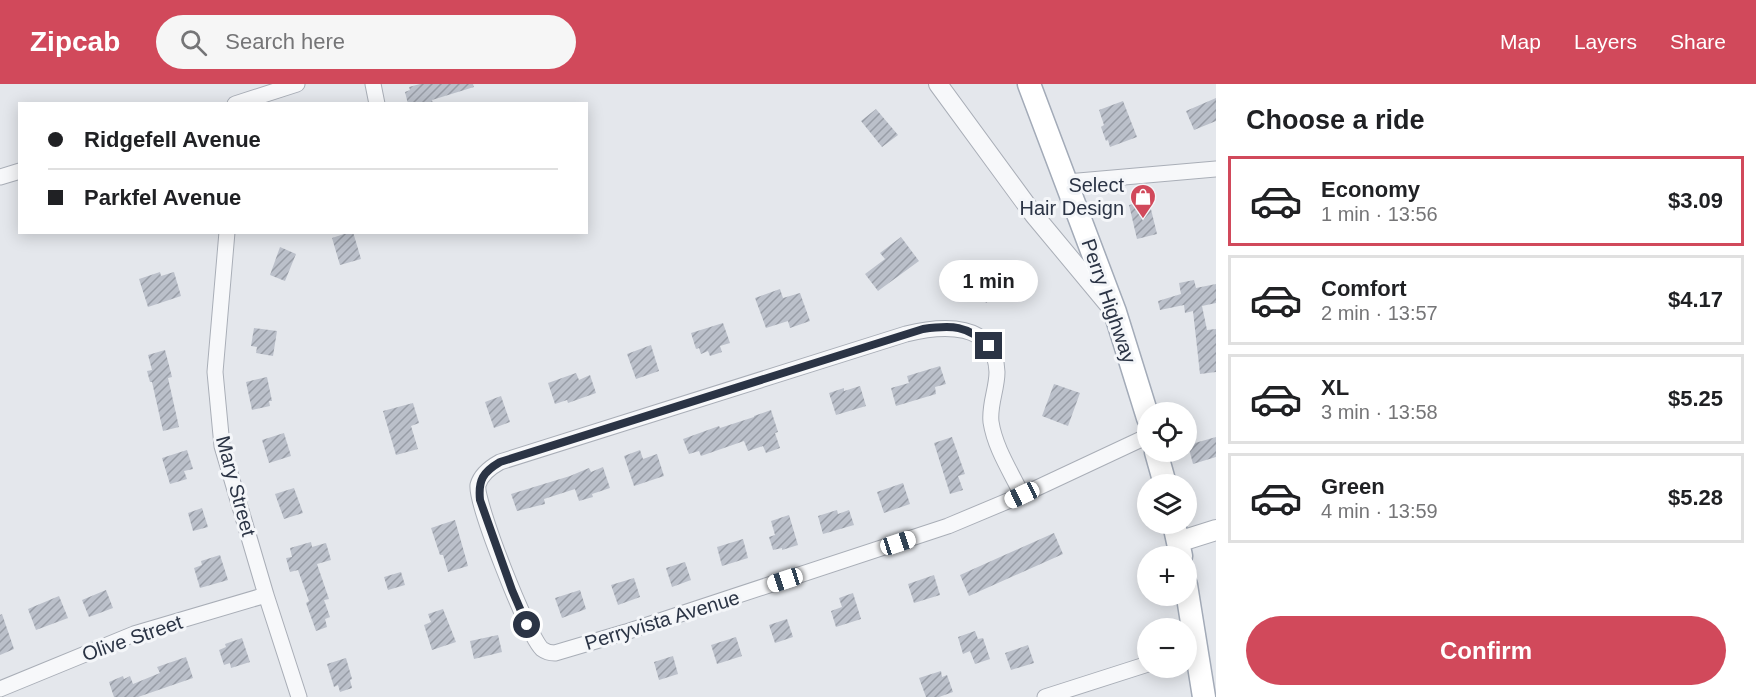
<!DOCTYPE html>
<html lang="en">
<head>
<meta charset="utf-8">
<style>
  :root { --surface:#fff; --page:#f6f6f6; --text:#202124; --muted:#757577; --line:#e0e0e0; --accent:#d1495b }
  body { margin:0; font-family:Arial,sans-serif; background:var(--page); color:var(--text); height:100vh; display:flex; flex-direction:column; font-size:22px; white-space:nowrap }
  * { box-sizing:border-box; margin:0 }
  p { font-size:20px; color:var(--muted) }
  .icon { flex:none; width:33px; height:33px; fill:none; stroke:currentColor; stroke-width:2; stroke-linecap:round; stroke-linejoin:round }
  .map { position:relative; flex:1; overflow:hidden }
  .side { display:flex; flex-direction:column; background:var(--surface); width:540px }
  .side>* { flex:none }
  .banner { position:absolute; left:18px; top:18px; width:570px; height:132px; border-radius:0px; box-shadow:0 3px 15px #0003; display:grid; align-content:center; height:132px; padding:0 30px; background:var(--surface) }
  .controls { position:absolute; left:1137px; top:318px; display:grid; gap:12px }
  .controls a { display:grid; place-items:center; width:60px; height:60px; border-radius:50%; background:var(--surface); box-shadow:0 3px 15px #0003; font-size:30px }
  .end { position:absolute; width:27px; height:27px; margin:-14px; border:8px solid #2b3445; background:#fff; box-shadow:0 0 0 3px #fff }
  .from { border-radius:50% }
  .bubble { position:absolute; height:42px; border-radius:21px; background:var(--surface); box-shadow:0 3px 15px #0003; font-size:20px; font-weight:700; line-height:42px; text-align:center }
  .car { position:absolute; width:18px; height:36px; margin:-18px -9px; border-radius:8px; box-shadow:0 0 4px 2px #0007; background:linear-gradient(#fff 24%,#345 0 40%,#fff 0 76%,#345 0 86%,#fff 0) }
  .banner b { display:flex; align-items:center; gap:21px; height:57px; font-size:22px }
  .banner b+b { border-top:2px solid var(--line) }
  .banner i { width:15px; height:15px; background:var(--text) }
  ul { padding:0; list-style:none }
  li { display:flex; align-items:center; gap:18px; height:90px; margin:0 12px 9px; padding:0 18px; border:3px solid var(--line); border-radius:0px }
  li div { flex:1 }
  li b { display:block; font-size:22px }
  li em { font-style:normal; font-weight:700 }
  li.current { border-color:var(--accent) }
  li>.icon { width:54px; height:54px; stroke-width:1.5 }
  h2 { padding:0 30px; font-size:27px; line-height:72px }
  .action { display:flex; gap:12px; margin-top:auto; padding:12px 30px }
  .action a { flex:1; height:69px; border-radius:36px; background:var(--accent); color:#fff; font-size:24px; font-weight:700; line-height:69px; text-align:center }
  header { display:flex; align-items:center; gap:36px; box-sizing:border-box; height:84px; padding:0 30px; background:var(--accent); color:#fff }
  header strong { font-size:28px }
  nav { display:flex; gap:33px; margin-inline-start:auto; font-size:21px }
  .search { width:420px; height:54px; background:var(--page); display:flex; align-items:center; gap:15px; box-sizing:border-box; padding:0 21px; border-radius:33px; color:var(--muted); font-size:22px }
  main { display:flex; flex:1; min-height:0 }
  .map>svg:first-child { display:block }
  .building { fill:url(#building-hatch) }
  .lines { fill:none; stroke-linecap:round; stroke-linejoin:round }
  .minor-casing { stroke:#a9aeb7; stroke-width:17 }
  .tertiary-casing { stroke:#a9aeb7; stroke-width:20 }
  .secondary-casing { stroke:#a9aeb7; stroke-width:22 }
  .primary-casing { stroke:#a3abb8; stroke-width:25 }
  .minor { stroke:#f7f8fa; stroke-width:15 }
  .tertiary { stroke:#f7f8fa; stroke-width:18 }
  .secondary { stroke:#fff; stroke-width:20 }
  .primary { stroke:#fff; stroke-width:22 }
  .route { stroke:#2b3445; stroke-width:8 }
  .labels { text-anchor:middle; stroke-width:6; stroke-linejoin:round; paint-order:stroke }
  .poi-label { font-size:20px; fill:#2b3445; stroke:#f4f6f9; text-anchor:end }
  .street-label { font-size:20px; fill:#2b3445; stroke:#f4f6f9 }
</style>
</head>
<body>
<header>
<strong>Zipcab</strong>
<div class="search"><svg class="icon" aria-label="search" viewBox="0 0 24 24"><circle cx="10" cy="10" r="6"/><path d="M15 15l6 6"/></svg>Search here</div>
<nav><a>Map</a><a>Layers</a><a>Share</a></nav>
</header>
<main>
<div class="map">
<svg width="1216" height="613" viewBox="0 0 1216 613">
  <defs>
    <pattern id="building-hatch" width="6" height="6" patternUnits="userSpaceOnUse" patternTransform="scale(1.5)"><rect width="6" height="6" fill="#bbc0ca"/><path d="M-1 1l2-2M0 6l6-6M5 7l2-2" fill="none" stroke="#989da6"/></pattern>
  </defs>
  <rect width="100%" height="100%" fill="#e4e7ec"/>
  <path class="building" d="M420 0H473L474 3 432 16 433 20H408L405 8 410 6 409 3Z
    M1216 14V37L1194 46 1186 27Z
    M1123 17 1137 53 1110 63 1108 56 1106 57 1101 43 1104 41 1099 26Z
    M876 25 898 51 882 63 861 37Z
    M1149 117 1157 150 1137 155 1129 121Z
    M350 148H353L361 175 340 181 332 154Z
    M901 153 919 177 878 207 865 190 885 175 880 169Z
    M280 163 296 170 285 197 270 191Z
    M1004 176 1025 205 1015 212 1008 202 986 219 966 191 979 182 984 189Z
    M160 188 161 192 174 188 181 212 148 223 139 195Z
    M1194 196 1196 204 1216 200V219L1202 222 1207 246 1216 245V288L1200 290 1193 227 1185 229 1184 221 1160 226 1158 217 1181 210 1179 199Z
    M780 205 783 214 800 209 810 237 790 244 788 237 766 244 755 214Z
    M723 239 730 259 720 262 722 268 710 272 708 267 701 270 699 264 696 265 691 249Z
    M254 244 277 247 273 272 256 269 257 263 251 262Z
    M651 261 659 287 636 295 627 270Z
    M165 266 172 293 168 294 179 343 163 347 152 298H150L147 287 152 286 148 271Z
    M940 282 946 300 935 303 936 310 896 322 891 304 909 299 907 292Z
    M576 289 579 296 590 291 596 309 568 319 567 316 555 320 548 299Z
    M267 293 272 317H269L270 322 252 326 246 298Z
    M1054 300 1080 309 1068 342 1042 332Z
    M860 302 866 322 836 331 829 309 844 304V307Z
    M501 312 510 338 494 344 485 318Z
    M413 319 419 339 411 342 418 365 396 371 383 327Z
    M771 326 778 348 775 349 780 364 766 369 763 362 748 367 744 357 701 372 699 367 689 370 683 355 719 342 720 344 754 333V332Z
    M284 349 291 372 269 379 262 356Z
    M952 353 965 390 958 392 963 406 950 410 934 359Z
    M1216 353V373L1193 380 1188 361Z
    M187 366 193 385 184 387 187 395 170 400 162 374Z
    M640 366 643 375 657 370 664 392 634 402 624 372Z
    M603 383 610 404 592 410 593 413 579 417 575 405 544 415 545 420 517 427 511 410 570 392 589 384 591 388Z
    M903 399 910 420 884 429 877 408Z
    M294 404 303 429 284 435 275 410Z
    M202 424 208 443 193 447 188 429Z
    M837 426 838 430 849 426 854 441 823 450 818 432Z
    M789 431 798 461 782 466V464L773 466 769 453 775 451 771 437Z
    M455 436 468 482 448 488 443 471H440L431 444Z
    M1054 449 1063 470 969 512 960 491Z
    M743 455 748 474 722 482 717 463Z
    M311 458 312 463 326 459 331 476 317 480 329 515 324 516 330 533 325 535 327 543 316 547 306 519 309 517 298 486 290 488 286 474 292 473 290 464Z
    M220 471 228 496 200 504 194 484 202 481 201 477Z
    M685 478 691 496 672 503 666 484Z
    M401 488 405 501 388 506 384 493Z
    M934 491 940 511 914 519 908 500Z
    M634 494 640 513 618 521 611 501Z
    M106 506 113 524 89 533 82 516Z
    M580 506 586 525 562 534 555 514Z
    M853 509 861 535 836 543 831 527 842 523 839 514Z
    M59 512 68 534 36 546 28 525Z
    M443 525 456 558 432 566 424 541 431 538 428 530Z
    M2 530 14 565 0 571V531Z
    M787 535 793 553 775 559 769 541Z
    M975 547 978 555 983 554 990 575 975 580 970 567 963 570 958 553Z
    M498 551 502 568 474 575 470 557Z
    M736 553 742 572 717 580 711 561Z
    M242 554 250 578 231 584 230 579 224 581 219 566 226 563 225 560Z
    M1028 561 1034 579 1011 586 1005 569Z
    M673 572 678 590 659 596 654 578Z
    M186 573 193 594 138 613H114L109 598 123 592 124 595 130 592 133 600 160 589 157 583Z
    M346 574 352 595 350 596 352 604 340 608 338 601 334 603 327 580Z
    M941 587 942 593 947 591 953 608 939 613H926L919 594Z"/>
  <g class="lines">
    <defs>
      <path id="minor" d="M373 0 377 20
        M235 20 297 0
        M0 93 20 87
        M1067 98 1216 85
        M227 148 215 288 222 362 266 511 299 613
        M1022 411C1011 388 995 364 991 338 989 321 997 305 997 288 995 237 942 241 906 250L500 378C491 383 481 390 478 401 475 418 528 552 542 565 546 568 550 569 555 569L626 548 948 442 1022 411 1148 352
        M0 605 134 550 266 511
        M1045 613 1148 580"/>
      <path id="tertiary" d="M938 0 1034 131 1108 220"/>
      <path id="secondary" d="M1178 458 1216 446"/>
      <path id="primary" d="M1029 0 1115 228 1148 334
        M1156 368 1165 400
        M1174 440 1181 472
        M1186 501 1204 613"/>
    </defs>
    <use href="#minor" class="minor-casing"/>
    <use href="#tertiary" class="tertiary-casing"/>
    <use href="#secondary" class="secondary-casing"/>
    <use href="#primary" class="primary-casing"/>
    <use href="#minor" class="minor"/>
    <use href="#tertiary" class="tertiary"/>
    <use href="#secondary" class="secondary"/>
    <use href="#primary" class="primary"/>
  </g>
  <g class="lines">
    <path class="route" d="M527 541 512 506 480 416C478 396 483 388 500 378L923 245C952 241 967 241 989 262"/>
  </g>
  <defs>
    <symbol id="shop-pin" viewBox="-11 -11 22 30"><path d="M0 17L-7.5 6A9.5 9.5 0 1 1 7.5 6Z" fill="#d1495b" stroke="#f4f6f9"/><path d="M-5-2.5h2.3a2.7 3.5 0 0 1 5.4 0H5L5.5 6h-11ZM-1.5-2.5h3a1.5 2.3 0 0 0-3 0Z" fill="#fff"/></symbol>
  </defs>
  <g fill-rule="evenodd">
    <use href="#shop-pin" x="1128" y="98" width="30" height="40"/>
  </g>
  <g class="labels">
    <g class="poi-label">
      <text x="1124" y="108">Select<tspan x="1124" dy="23">Hair Design</tspan></text>
    </g>
    <g class="street-label">
      <text transform="translate(1109 217) rotate(71)" y="7">Perry Highway</text>
      <text transform="translate(236 402) rotate(75)" y="7">Mary Street</text>
      <text transform="translate(662 536) rotate(-17)" y="7">Perryvista Avenue</text>
      <text transform="translate(132 554) rotate(-19)" y="7">Olive Street</text>
    </g>
  </g>
</svg>
<div class="controls">
<a><svg class="icon" aria-label="locate" viewBox="0 0 24 24"><circle cx="12" cy="12" r="6"/><path d="M12 2v4M12 18v4M2 12h4M18 12h4"/></svg></a>
<a><svg class="icon" aria-label="layers" viewBox="0 0 24 24"><path d="M12 4l9 5-9 5-9-5zM3 14l9 5 9-5"/></svg></a>
<a>+</a>
<a>−</a>
</div>
<i class="end from" style="left:527px;top:541px"></i>
<i class="end" style="left:989px;top:262px"></i>
<div class="bubble" style="left:939px;top:176px;width:99px">1 min</div>
<i class="car" style="left:1022px;top:411px;rotate:245deg"></i>
<i class="car" style="left:898px;top:459px;rotate:72deg"></i>
<i class="car" style="left:785px;top:496px;rotate:252deg"></i>
<div class="banner">
<b><i class="from"></i>Ridgefell Avenue</b>
<b><i></i>Parkfel Avenue</b>
</div>
</div>
<section class="side">
<h2>Choose a ride</h2>
<ul>
<li class="current"><svg class="icon" aria-label="car" viewBox="0 0 24 24"><path d="M5 17H2v-5l4-1 3-4h7l3 4 3 1v5h-3M9 17h6M6 11h13"/><circle cx="7" cy="17" r="2"/><circle cx="17" cy="17" r="2"/></svg><div><b>Economy</b><p>1 min · 13:56</p></div><em>$3.09</em></li>
<li><svg class="icon" aria-label="car" viewBox="0 0 24 24"><path d="M5 17H2v-5l4-1 3-4h7l3 4 3 1v5h-3M9 17h6M6 11h13"/><circle cx="7" cy="17" r="2"/><circle cx="17" cy="17" r="2"/></svg><div><b>Comfort</b><p>2 min · 13:57</p></div><em>$4.17</em></li>
<li><svg class="icon" aria-label="car" viewBox="0 0 24 24"><path d="M5 17H2v-5l4-1 3-4h7l3 4 3 1v5h-3M9 17h6M6 11h13"/><circle cx="7" cy="17" r="2"/><circle cx="17" cy="17" r="2"/></svg><div><b>XL</b><p>3 min · 13:58</p></div><em>$5.25</em></li>
<li><svg class="icon" aria-label="car" viewBox="0 0 24 24"><path d="M5 17H2v-5l4-1 3-4h7l3 4 3 1v5h-3M9 17h6M6 11h13"/><circle cx="7" cy="17" r="2"/><circle cx="17" cy="17" r="2"/></svg><div><b>Green</b><p>4 min · 13:59</p></div><em>$5.28</em></li>
</ul>
<div class="action"><a>Confirm</a></div>
</section>
</main>
</body>
</html>
